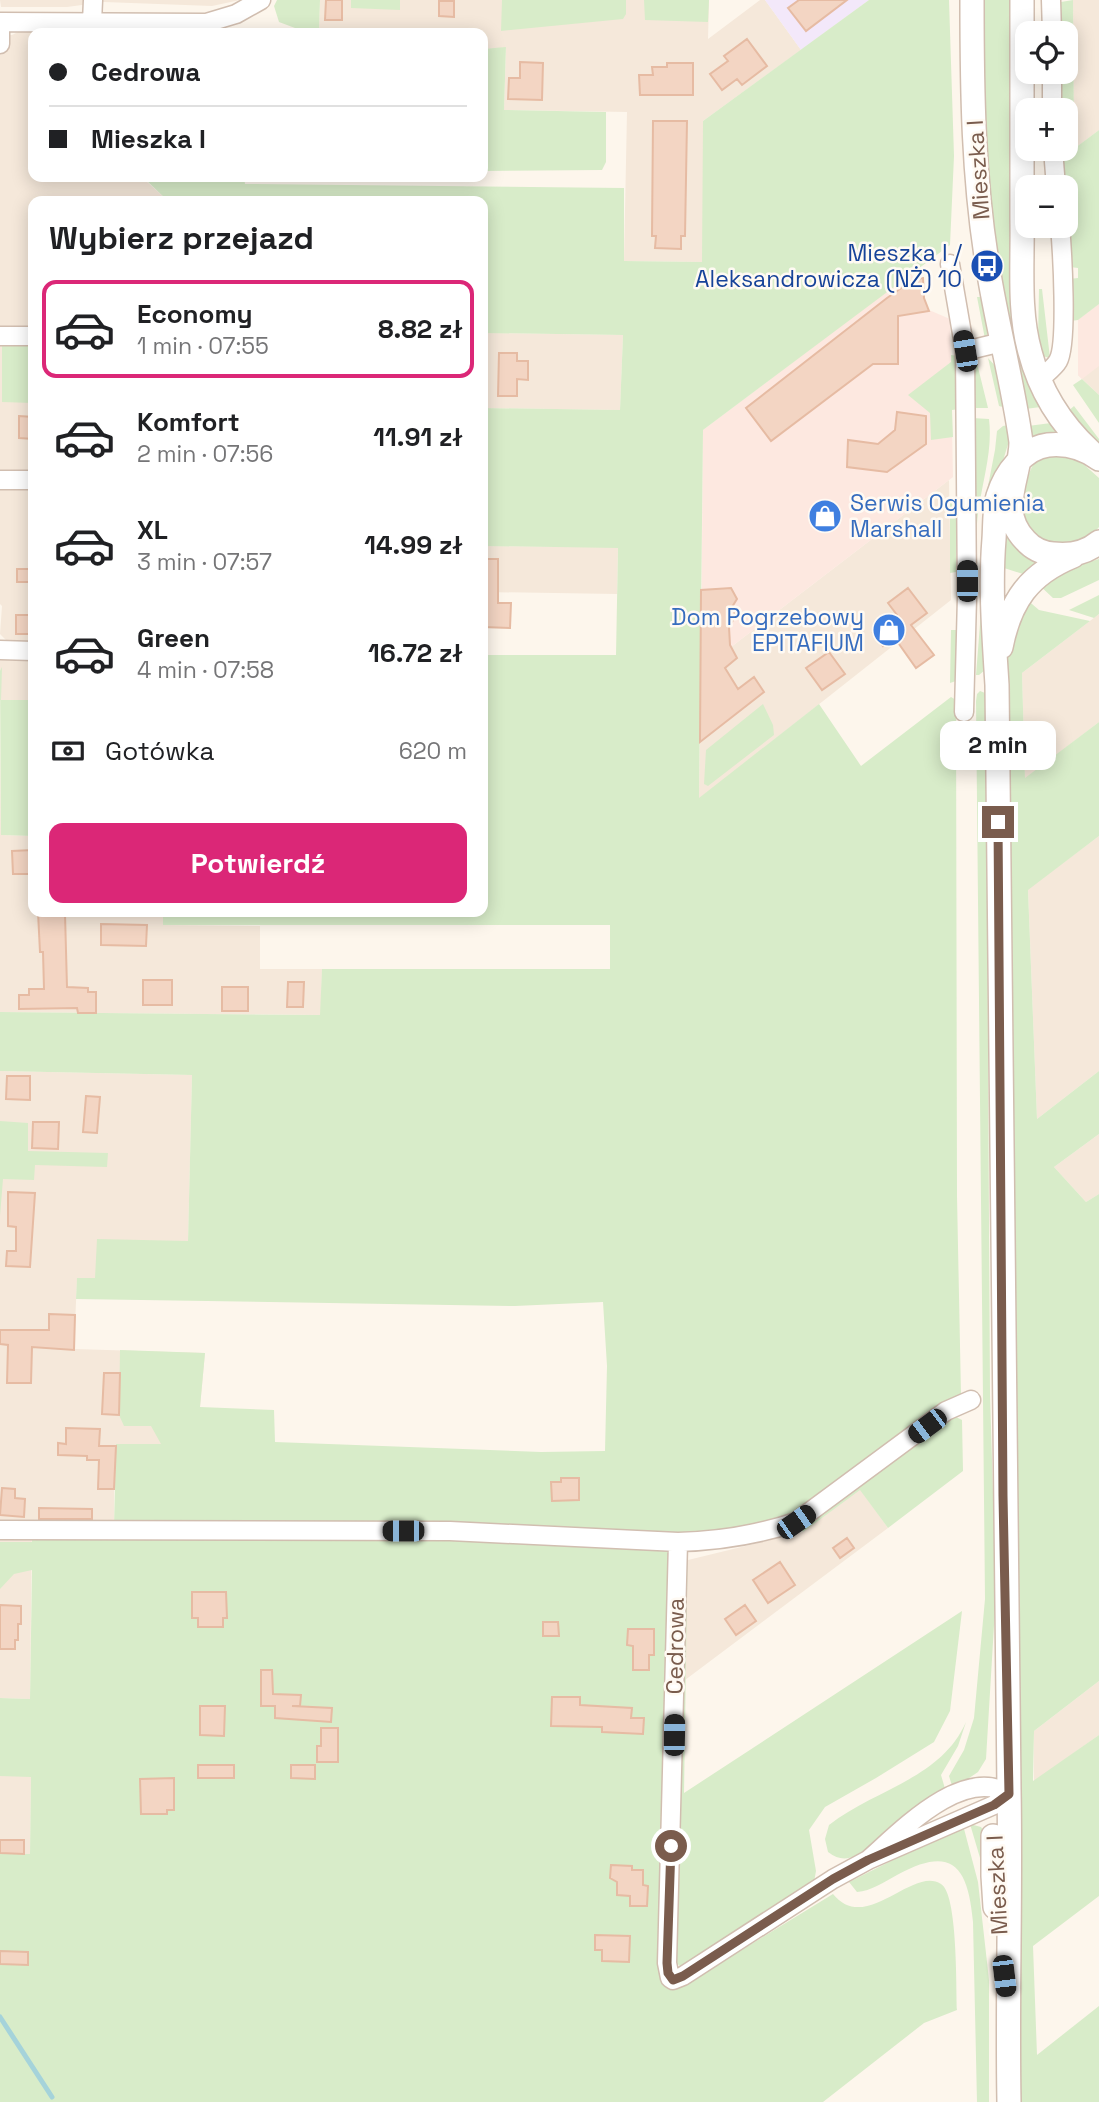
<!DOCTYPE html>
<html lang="pl">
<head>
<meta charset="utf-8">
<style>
  :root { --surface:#fff; --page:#f2f2f2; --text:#202124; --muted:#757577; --line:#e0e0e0; --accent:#db2777 }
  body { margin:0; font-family:"Space Grotesk",sans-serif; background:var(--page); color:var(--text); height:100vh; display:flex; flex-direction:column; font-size:26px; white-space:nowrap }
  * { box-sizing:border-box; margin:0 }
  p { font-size:23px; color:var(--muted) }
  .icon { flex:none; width:38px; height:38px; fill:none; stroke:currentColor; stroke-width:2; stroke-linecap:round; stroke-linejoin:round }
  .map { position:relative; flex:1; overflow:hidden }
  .sheet { position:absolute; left:28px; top:196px; width:460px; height:721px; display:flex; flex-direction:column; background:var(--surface); border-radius:14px; box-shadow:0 4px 18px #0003 }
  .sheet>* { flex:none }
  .guide { position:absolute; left:28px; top:28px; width:460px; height:154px; border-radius:14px; box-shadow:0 4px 18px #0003; display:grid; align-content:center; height:154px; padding:0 21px; background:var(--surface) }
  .buttons { position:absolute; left:1015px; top:21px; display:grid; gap:14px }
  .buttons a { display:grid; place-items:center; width:63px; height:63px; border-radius:14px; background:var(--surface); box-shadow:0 4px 18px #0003; font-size:35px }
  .end { position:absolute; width:32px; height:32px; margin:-16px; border:9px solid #7a5c4d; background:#fff; box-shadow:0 0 0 4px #fff }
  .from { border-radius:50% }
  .bubble { position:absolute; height:49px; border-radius:14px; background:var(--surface); box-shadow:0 4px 18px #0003; font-size:23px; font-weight:700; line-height:49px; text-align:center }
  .car { position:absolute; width:21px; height:42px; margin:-21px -10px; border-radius:9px; box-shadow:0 0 5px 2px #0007; background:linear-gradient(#222 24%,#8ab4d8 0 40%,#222 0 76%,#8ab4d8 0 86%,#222 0) }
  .guide b { display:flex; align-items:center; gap:24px; height:66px; font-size:26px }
  .guide b+b { border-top:2px solid var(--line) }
  .guide i { width:18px; height:18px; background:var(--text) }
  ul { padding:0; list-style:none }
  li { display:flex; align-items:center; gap:21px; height:98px; margin:0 14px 10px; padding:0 7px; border:4px solid transparent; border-radius:14px }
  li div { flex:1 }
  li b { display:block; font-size:26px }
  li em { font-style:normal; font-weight:700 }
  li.selected { border-color:var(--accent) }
  li>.icon { width:63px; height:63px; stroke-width:1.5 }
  h2 { padding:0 21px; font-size:32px; line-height:84px }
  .pay { display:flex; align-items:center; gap:18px; height:77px; padding:0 21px; font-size:26px }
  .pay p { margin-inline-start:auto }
  .action { display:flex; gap:14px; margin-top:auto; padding:14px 21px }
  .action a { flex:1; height:80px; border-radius:14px; background:var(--accent); color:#fff; font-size:28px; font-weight:700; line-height:80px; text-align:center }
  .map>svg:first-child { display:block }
  .residential { fill:#f5e8da }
  .commercial { fill:#fde8e0 }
  .education { fill:#f3e8fa }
  .green { fill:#d8ecc9 }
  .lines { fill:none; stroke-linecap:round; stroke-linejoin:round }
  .stream { stroke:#a5d3da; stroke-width:5 }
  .building { fill:#f3d5c3; stroke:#e6bba3; stroke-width:2 }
  .minor-casing { stroke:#d1beb0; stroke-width:21 }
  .tertiary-casing { stroke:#d1beb0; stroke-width:26 }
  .minor { stroke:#fff; stroke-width:18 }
  .tertiary { stroke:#fff; stroke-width:23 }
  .route { stroke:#7a5c4d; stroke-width:9 }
  .labels { text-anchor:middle; stroke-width:5; stroke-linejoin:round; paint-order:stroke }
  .street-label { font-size:23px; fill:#7a5c4d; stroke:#fffaf3 }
  .transit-label { font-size:23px; fill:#164399; stroke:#fffaf3; text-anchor:end }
  .shop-label { font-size:23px; fill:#366cbe; stroke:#fffaf3; text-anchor:start }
</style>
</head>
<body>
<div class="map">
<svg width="1099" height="2102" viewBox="0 0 1099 2102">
  <rect width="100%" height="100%" fill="#fdf6ec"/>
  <path class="residential" d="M0 0H240L212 6 104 2 67 7H1Z
    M320 0H524L626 14V0H709L708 39 760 0H765L801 50 703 121V262L624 261 627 112 504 110 506 48 483 49V33H319Z
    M1073 0H1099V130L1074 149Z
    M20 31H86L87 33H33V177H145V180L168 201H33V700H0V644L9 643 0 634 2 606 0 604V35H12Z
    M1099 304V395L1078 375V320Z
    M485 333 623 335 620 410 483 408Z
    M949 480 951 600 699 799 701 670Z
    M483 546 618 547 617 594 483 592Z
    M1099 614V722L1025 779 1022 673Z
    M0 737 1 835 33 836V912H163V925L260 926V969H322L321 1015 0 1012Z
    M1099 836V1071L1037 1119 1028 889Z
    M0 1071 192 1075 188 1241 95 1279H77L74 1349 205 1353 200 1407 114 1489V1525L32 1523 30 1699 0 1698Z
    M1099 1134V1194L1086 1202 1054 1167Z
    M860 1489 888 1528 685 1680 688 1560 803 1532Z
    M1099 1681V1735L1034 1782V1731Z
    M0 1776H31L30 1855 0 1854Z"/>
  <path class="commercial" d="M911 273 914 279 923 278 924 298 929 310 950 319 953 477 701 670 703 430Z
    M1099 304V366L1082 379 1078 375V320Z"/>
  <path class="education" d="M765 0H869L801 50Z"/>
  <path class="green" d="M277 0H320L319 31 295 28 279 22 274 6Z
    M351 0H400V10L351 8Z
    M502 0H626V14L623 19 501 31Z
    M644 0H709L708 22 645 20Z
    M869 0H949L954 156 950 245 703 430 699 798 819 704 861 766 951 697 956 700 957 1196 961 1395 787 1519 688 1536 684 1793 962 1611 950 1711 934 1742 876 1778 825 1807 809 1830 816 1871 814 1882 732 1937 681 1967 673 1960 669 1987 678 1989 833 1894C866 1935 913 1865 941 1884 958 1894 956 1989 957 2010L924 2023 823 2102H0V1854H30L31 1777 0 1776V1698L30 1699 32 1570 14 1574 0 1589V1542H32V1538L114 1525 116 1444H161L151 1426H124L119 1415 120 1350 205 1353 200 1407 274 1410 275 1442 541 1452 605 1451 607 1366 603 1302 515 1306 76 1299 77 1278H95L97 1239 188 1241 192 1075 0 1071V1012L320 1015 322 969H610V925H163V912H483V655H616L618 548 483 546V408L620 410 623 335 483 333V201H168L145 179V177H244L245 184 624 188V261L702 262 703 121Z
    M980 0H1012L1013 80 1041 407 1025 409 998 281 985 153Z
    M1073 0 1074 130H1066V110H1059L1058 72H1066V33H1058L1061 2Z
    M205 30 274 31 284 33H196Z
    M506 47 504 110 606 112V162L602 170 483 171V49Z
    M1099 130V304L1078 320 1071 321 1069 279 1078 278V268L1070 267 1066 224 1075 221V211L1066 213V207L1074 205 1073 199 1066 197V187H1061L1059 149H1066V139L1074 138 1075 148Z
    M1039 289H1042L1050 358 1042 356 1038 339Z
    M977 297H980C985 310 993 326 985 339Z
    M5 345H33V403L2 402V346Z
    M951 355 958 356 959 409 952 410 953 437 931 440 930 413 908 395 951 362Z
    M988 358 998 369 1006 408 999 406Z
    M976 359 988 408H972L973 363Z
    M1082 379 1099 395V423L1073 385Z
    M1074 406 1099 439V451L1066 413Z
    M972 418 989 419C993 451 982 482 978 514 976 527 977 540 977 553L975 554Z
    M1051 423 1058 435 1032 440 1028 426Z
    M1009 425V441L1002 464 982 558 983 512 995 450 997 431 1003 426Z
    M1064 454 1080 461 1099 478V527C1090 539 1080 542 1066 543 1022 546 1015 508 1029 474 1031 469 1033 463 1037 459 1043 453 1055 455 1064 454Z
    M950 502H956V572L950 573Z
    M1007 533 1039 560 1023 574 1004 568Z
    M1099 559V580L1061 598H1053L1038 584 1055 572Z
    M983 586 985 670 979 675H976Z
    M1099 595V614L1094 618 1069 610Z
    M1025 598 1039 610 1090 621 1022 673 1025 778 1099 722V836L1028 890 1037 1119 1099 1071V1134L1054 1167 1086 1202 1099 1194V1681L1034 1731 1033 1781 1099 1735V1896L1033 1946 1037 2055 1099 2006V2102H1019L1015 1548 1017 1433 1013 1217 1011 890 1005 660Z
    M951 630H960L956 681 950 683Z
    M2 667 1 700H33V836L1 835V840L0 671Z
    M980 691 985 693 986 701 990 1394 996 1592 986 1759 978 1772 953 1789 949 1776 964 1750 974 1718 985 1599 976 701 977 694Z
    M763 704 773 725 774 735 708 786 704 784 706 750Z
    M0 1121 28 1123V1151L108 1153 107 1167 35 1165 34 1180 3 1179 0 1216Z
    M954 1416 962 1420 963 1471 888 1528 860 1490 803 1532 799 1526 948 1418Z
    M966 1722 958 1746 941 1775 946 1792 858 1855C846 1860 839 1860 828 1852L825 1839 829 1825C875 1789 941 1779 966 1722Z
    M970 1824 981 1827 985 1833 983 1868Z
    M963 1825 978 1882 989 1980V2102H977L973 1922C968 1866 952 1845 897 1875 884 1882 871 1891 857 1892L849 1882Z"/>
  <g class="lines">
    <path class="stream" d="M0 2017 52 2097"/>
  </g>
  <path class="building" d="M326 0H342V20H325Z
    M799 0H847L806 31 788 8Z
    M439 1H454V17L439 16Z
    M747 39 767 66 742 85 737 79 722 90 710 74 728 61 724 56Z
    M520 62 543 63 542 100 508 99 509 78H520Z
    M667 63H693V95H640L639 75H653L652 67H667Z
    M653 121H687L685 236H681V249L655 248 656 236H652Z
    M923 278 924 298 929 311 898 316V364H873L771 441 746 408 887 298 914 279Z
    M499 353H517V361H528V380L517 379V396H498Z
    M897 412 926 416V444L887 472 847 467 848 440 878 444 895 430Z
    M19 416 33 417V439L19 438Z
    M483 559H498V603H511L510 628 483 627Z
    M17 569H33V582H17Z
    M731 588 737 599 732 607 736 615 729 627 730 645 737 658 725 668 738 689 754 677 764 692 700 742 701 590Z
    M908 588 927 613 911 625 934 655 916 668 894 637 883 646 873 633 897 615 888 603Z
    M16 615H33V634H16Z
    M829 652 845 674 822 690 806 668Z
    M33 850V874H13L12 851Z
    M38 912 65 914 67 987 88 988V992H96V1013H78L77 1008 19 1009V995H29V989H44L43 952H40Z
    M101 924 147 925 146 946 101 945Z
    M143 980H172V1005H143Z
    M288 982H304L303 1007H287Z
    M222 987H248V1011H222Z
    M7 1076H30V1100L6 1099Z
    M86 1096 100 1097 97 1133 83 1132Z
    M33 1122H59L58 1149 32 1148Z
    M8 1192 35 1193 30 1267 6 1266 7 1251H16V1227L8 1226Z
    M49 1314 75 1315 74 1350 32 1347 31 1383H7L8 1345 0 1344V1330H49Z
    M104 1373H120L119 1415 102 1414Z
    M66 1428 100 1429 99 1446H116L114 1489H98L99 1460H87V1456L58 1455V1443L66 1444Z
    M561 1478H579V1500L552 1501 551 1482H561Z
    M2 1488 15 1489V1498L25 1499 24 1517 0 1515Z
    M39 1508 92 1509V1519H39Z
    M847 1538 854 1548 840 1558 833 1548Z
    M780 1562 795 1585 768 1603 753 1580Z
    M192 1592H226L227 1618H223V1627H198V1618H192Z
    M0 1605 21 1606V1624H18V1640H15V1649H0Z
    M745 1605 756 1621 736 1635 725 1619Z
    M543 1622H558L559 1636H543Z
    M628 1629H654V1655H649V1670H633V1646L627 1645Z
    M261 1670H272L273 1694 301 1695 300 1706H292L332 1708 331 1722 275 1718V1706H261Z
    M552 1697H580V1705L632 1708 631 1718H644L643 1734 602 1732V1727L551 1726Z
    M200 1706H225L224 1736 200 1735Z
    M321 1728H338V1762H317V1746H321Z
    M198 1765H234V1778H198Z
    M291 1765H315V1779L291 1778Z
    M174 1778V1810H167V1814H141L140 1779Z
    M0 1840H24V1854L0 1853Z
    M611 1865 632 1866V1870H643V1885L648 1886 647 1906H630V1896L617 1895V1882L610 1878Z
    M595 1935 630 1936 629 1962 602 1961V1950H595Z
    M0 1951 28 1952V1965L0 1964Z"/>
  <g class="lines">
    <defs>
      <path id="minor" d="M1051 0 1052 33
        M0 22 206 23 236 14 261 0
        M92 22 93 0
        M0 44V22
        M1052 72V110
        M1053 149 1056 187
        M950 264 965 351 1002 342
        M0 336H33
        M1039 380C1045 374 1054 368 1058 361 1068 344 1062 249 1060 226
        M0 480H33
        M0 650 33 651
        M964 712 967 597 965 351
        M0 1530 450 1531 678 1542C718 1541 757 1535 796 1522L946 1411 971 1400
        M678 1542 667 1963 670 1978 673 1980 683 1976 833 1879 868 1860 994 1805 1009 1794C963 1765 900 1832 868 1860"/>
      <path id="tertiary" d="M972 0C972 89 973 179 988 268 997 326 1013 383 1021 442 1021 476 996 510 1025 540 1032 548 1042 553 1053 554 1070 556 1086 553 1099 542
        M1022 0C1022 73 1022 146 1022 219 1023 263 1018 310 1030 352 1040 391 1060 423 1090 451
        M1001 647C1010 601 1029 574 1073 556
        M993 1836V1876L995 1907
        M1009 2102C1007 1998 1011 1893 1009 1789 1003 1421 1000 1053 997 685 994 637 990 588 994 539 995 525 994 510 998 496 1005 473 1024 448 1048 445 1067 443 1084 448 1099 459"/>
    </defs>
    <use href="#minor" class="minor-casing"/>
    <use href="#tertiary" class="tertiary-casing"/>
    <use href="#minor" class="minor"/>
    <use href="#tertiary" class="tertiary"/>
  </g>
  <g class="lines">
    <path class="route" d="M671 1846 667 1963 668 1973 673 1980 683 1976 833 1879 868 1860 994 1805 1009 1794 1003 1496 998 822"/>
  </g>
  <defs>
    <symbol id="bus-disc" viewBox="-11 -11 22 22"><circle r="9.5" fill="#1a4fb4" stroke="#fffaf3"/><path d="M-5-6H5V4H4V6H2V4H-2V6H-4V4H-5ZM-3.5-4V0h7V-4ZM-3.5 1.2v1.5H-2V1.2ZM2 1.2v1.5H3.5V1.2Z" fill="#fff"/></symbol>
    <symbol id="shop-disc" viewBox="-11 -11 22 22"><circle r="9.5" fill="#3f7fe0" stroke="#fffaf3"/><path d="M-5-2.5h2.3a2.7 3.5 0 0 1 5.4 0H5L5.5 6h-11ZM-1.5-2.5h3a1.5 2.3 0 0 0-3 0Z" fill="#fff"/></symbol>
  </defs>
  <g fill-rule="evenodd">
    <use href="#bus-disc" x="968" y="247" width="38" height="38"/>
    <use href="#shop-disc" x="806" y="497" width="38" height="38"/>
    <use href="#shop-disc" x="870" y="611" width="38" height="38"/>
  </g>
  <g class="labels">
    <g class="street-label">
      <text transform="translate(978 170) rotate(-94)" y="8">Mieszka I</text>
      <text transform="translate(675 1646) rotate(-89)" y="8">Cedrowa</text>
      <text transform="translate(997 1885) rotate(-93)" y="8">Mieszka I</text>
    </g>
    <g class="transit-label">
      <text x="962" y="261">Mieszka I /<tspan x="962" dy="26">Aleksandrowicza (NŻ) 10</tspan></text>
    </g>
    <g class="shop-label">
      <text x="850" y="511">Serwis Ogumienia<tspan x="850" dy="26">Marshall</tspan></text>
      <text x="864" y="625" text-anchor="end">Dom Pogrzebowy<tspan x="864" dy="26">EPITAFIUM</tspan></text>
    </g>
  </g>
</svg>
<div class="buttons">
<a><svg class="icon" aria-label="locate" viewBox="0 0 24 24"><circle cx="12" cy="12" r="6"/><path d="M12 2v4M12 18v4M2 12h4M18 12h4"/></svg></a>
<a>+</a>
<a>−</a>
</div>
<i class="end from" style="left:671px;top:1846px"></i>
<i class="end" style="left:998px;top:822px"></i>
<div class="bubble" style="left:940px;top:721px;width:116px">2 min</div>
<i class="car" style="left:965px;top:351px;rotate:351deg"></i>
<i class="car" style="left:967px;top:581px;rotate:0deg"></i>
<i class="car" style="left:927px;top:1426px;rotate:233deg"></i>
<i class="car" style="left:796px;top:1522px;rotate:55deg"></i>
<i class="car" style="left:403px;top:1531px;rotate:270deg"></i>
<i class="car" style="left:674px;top:1735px;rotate:1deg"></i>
<i class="car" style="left:1004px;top:1976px;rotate:173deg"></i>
<div class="guide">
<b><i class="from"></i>Cedrowa</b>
<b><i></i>Mieszka I</b>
</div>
<section class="sheet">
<h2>Wybierz przejazd</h2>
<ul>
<li class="selected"><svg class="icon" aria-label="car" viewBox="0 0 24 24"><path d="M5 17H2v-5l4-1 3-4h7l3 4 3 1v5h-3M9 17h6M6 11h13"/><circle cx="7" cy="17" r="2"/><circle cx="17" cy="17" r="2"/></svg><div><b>Economy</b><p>1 min · 07:55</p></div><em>8.82 zł</em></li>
<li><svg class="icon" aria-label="car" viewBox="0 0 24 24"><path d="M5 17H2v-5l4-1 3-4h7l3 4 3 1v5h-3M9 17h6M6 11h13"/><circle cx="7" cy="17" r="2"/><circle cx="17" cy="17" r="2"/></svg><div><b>Komfort</b><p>2 min · 07:56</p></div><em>11.91 zł</em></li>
<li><svg class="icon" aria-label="car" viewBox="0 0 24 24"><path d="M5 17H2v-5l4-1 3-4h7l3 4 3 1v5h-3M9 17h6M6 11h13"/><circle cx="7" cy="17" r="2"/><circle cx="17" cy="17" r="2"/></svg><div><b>XL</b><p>3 min · 07:57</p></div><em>14.99 zł</em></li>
<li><svg class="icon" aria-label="car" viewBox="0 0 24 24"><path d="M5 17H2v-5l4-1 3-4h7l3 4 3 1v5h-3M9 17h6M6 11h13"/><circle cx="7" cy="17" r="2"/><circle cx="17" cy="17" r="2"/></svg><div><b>Green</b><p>4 min · 07:58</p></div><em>16.72 zł</em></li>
</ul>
<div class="pay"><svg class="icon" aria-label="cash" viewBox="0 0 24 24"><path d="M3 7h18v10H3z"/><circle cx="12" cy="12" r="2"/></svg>Gotówka<p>620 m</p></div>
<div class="action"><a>Potwierdź</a></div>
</section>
</div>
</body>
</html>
